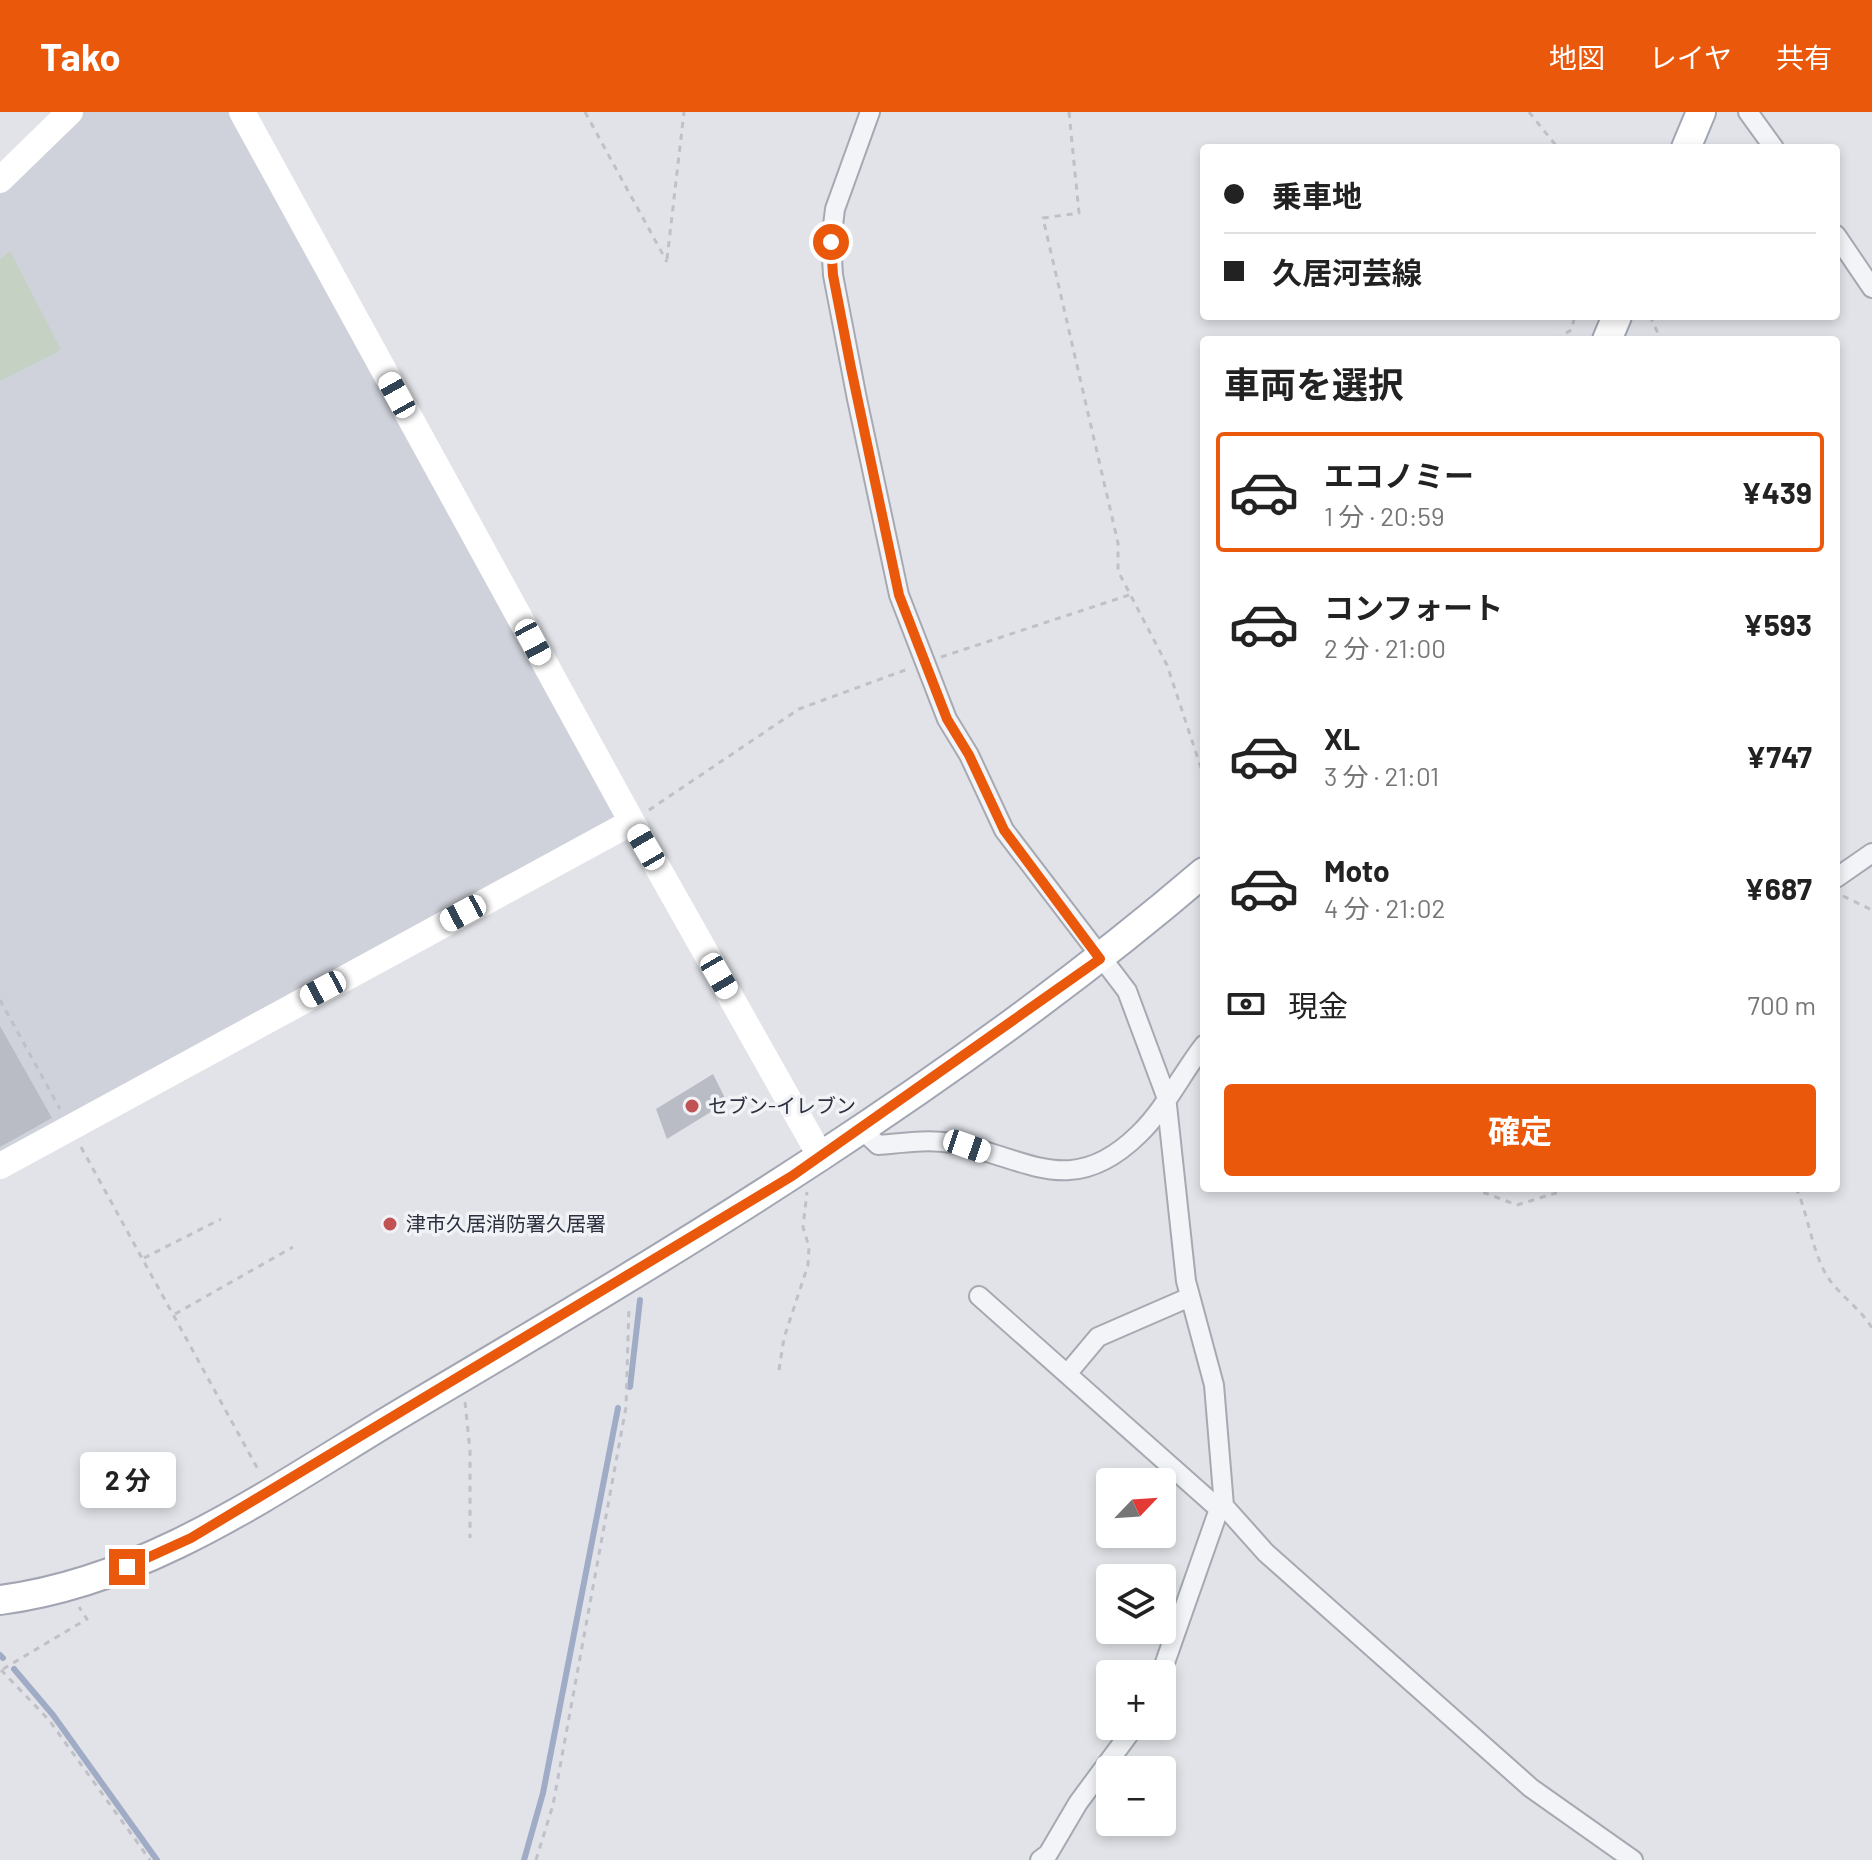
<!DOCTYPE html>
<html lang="ja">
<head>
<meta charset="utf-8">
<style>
  :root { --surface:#fff; --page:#f6f6f6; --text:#222; --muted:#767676; --line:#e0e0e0; --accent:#ea580c }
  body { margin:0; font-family:Barlow,"Noto Sans JP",sans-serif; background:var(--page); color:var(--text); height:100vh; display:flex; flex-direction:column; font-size:30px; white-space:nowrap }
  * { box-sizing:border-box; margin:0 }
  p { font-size:26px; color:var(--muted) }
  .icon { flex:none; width:44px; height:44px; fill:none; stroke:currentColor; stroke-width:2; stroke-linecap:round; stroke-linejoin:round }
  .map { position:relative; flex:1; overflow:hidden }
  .sheet { position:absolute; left:1200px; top:224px; width:640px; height:856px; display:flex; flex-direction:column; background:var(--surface); border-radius:8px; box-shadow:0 4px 12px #0003 }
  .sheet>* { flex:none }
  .guide { position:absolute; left:1200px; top:32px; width:640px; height:176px; border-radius:8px; box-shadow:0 4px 12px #0003; display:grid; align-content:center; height:176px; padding:0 24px; background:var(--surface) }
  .needle { width:52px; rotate:65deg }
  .fabs { position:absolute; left:1096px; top:1356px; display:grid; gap:16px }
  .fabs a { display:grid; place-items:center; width:80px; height:80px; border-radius:8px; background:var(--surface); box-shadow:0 4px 12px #0003; font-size:40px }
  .end { position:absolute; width:36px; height:36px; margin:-18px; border:10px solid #ea580c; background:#fff; box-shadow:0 0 0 4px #fff }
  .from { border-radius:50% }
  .bubble { position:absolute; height:56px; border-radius:8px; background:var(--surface); box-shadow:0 4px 12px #0003; font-size:26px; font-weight:700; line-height:56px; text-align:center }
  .car { position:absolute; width:24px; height:48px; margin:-24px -12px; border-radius:10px; box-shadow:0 0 6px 2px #0007; background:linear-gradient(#fff 24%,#345 0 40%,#fff 0 76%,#345 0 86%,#fff 0) }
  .guide b { display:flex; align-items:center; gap:28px; height:76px; font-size:30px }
  .guide b+b { border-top:2px solid var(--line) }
  .guide i { width:20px; height:20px; background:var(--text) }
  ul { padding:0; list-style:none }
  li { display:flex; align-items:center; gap:24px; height:120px; margin:0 16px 12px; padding:0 8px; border:4px solid transparent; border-radius:8px }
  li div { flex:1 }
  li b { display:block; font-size:30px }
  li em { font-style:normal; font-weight:700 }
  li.on { border-color:var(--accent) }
  li>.icon { width:72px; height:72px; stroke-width:1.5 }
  h2 { padding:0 24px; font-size:36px; line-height:96px }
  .pay { display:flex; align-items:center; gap:20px; height:88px; padding:0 24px; font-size:30px }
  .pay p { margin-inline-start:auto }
  .primary-button { display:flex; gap:16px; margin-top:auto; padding:16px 24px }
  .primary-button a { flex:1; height:92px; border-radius:8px; background:var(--accent); color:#fff; font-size:32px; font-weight:700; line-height:92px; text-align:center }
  header { display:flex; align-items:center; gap:48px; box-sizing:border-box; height:112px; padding:0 40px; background:var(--accent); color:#fff }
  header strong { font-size:38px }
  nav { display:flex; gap:44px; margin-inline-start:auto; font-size:28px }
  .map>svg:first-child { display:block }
  .built { fill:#cfd2da }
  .green { fill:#c5d1c3 }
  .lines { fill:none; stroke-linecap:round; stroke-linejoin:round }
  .stream { stroke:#a0acc5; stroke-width:6 }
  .building { fill:#b9bcc5 }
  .street-casing { stroke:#a7a9b2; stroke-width:22 }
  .primary-casing { stroke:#a2a6b3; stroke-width:32 }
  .path { stroke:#bfc1c7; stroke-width:3; stroke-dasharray:6 6; stroke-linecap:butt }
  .street { stroke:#f3f4f7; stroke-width:18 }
  .secondary { stroke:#fff; stroke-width:26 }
  .primary { stroke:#fff; stroke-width:28 }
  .route { stroke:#ea580c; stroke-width:10 }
  .poi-dot { fill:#c15354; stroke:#f0f2f6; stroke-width:3 }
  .labels { text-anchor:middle; stroke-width:7; stroke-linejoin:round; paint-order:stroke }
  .poi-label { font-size:20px; fill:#2b2f3e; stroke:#f0f2f6; text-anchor:start }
</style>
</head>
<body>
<header>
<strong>Tako</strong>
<nav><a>地図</a><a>レイヤ</a><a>共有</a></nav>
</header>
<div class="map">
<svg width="1872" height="1748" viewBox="0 0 1872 1748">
  <rect width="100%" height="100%" fill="#e1e3e8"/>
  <path class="built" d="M75 0H242L632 710 0 1054V76Z"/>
  <path class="green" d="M10 139 61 238 0 269V148Z"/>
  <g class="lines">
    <path class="stream" d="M630 1275 640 1188
      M0 1543 3 1546
      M14 1557 53 1603 157 1748
      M524 1748 543 1681 618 1296"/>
  </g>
  <path class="building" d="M0 914 52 1006 0 1035Z
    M713 962 727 990 667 1027 656 997Z"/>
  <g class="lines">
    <defs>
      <path id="street" d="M870 0 835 97 831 130 833 163 857 287 899 483 947 607 969 643 1004 718 1127 879 1166 984 1186 1169 1214 1273 1224 1394 1266 1441 1531 1676 1633 1748
        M1748 0 1774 36
        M1836 123 1872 176
        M1836 766 1872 741
        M861 1017 878 1033C902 1031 927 1027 951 1031 1025 1044 1070 1090 1139 1022 1165 997 1182 961 1204 933
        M979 1184 1219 1397 1224 1394
        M1067 1262 1098 1225 1190 1185
        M1161 1562 1219 1397
        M1040 1748 1048 1742 1078 1691 1135 1614"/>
      <path id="primary" d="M1686 36 1701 0
        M1607 228 1617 204
        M0 1488C155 1468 284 1370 415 1293 688 1132 962 967 1204 760"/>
    </defs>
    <use href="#street" class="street-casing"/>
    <use href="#primary" class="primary-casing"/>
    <path class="path" d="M585 0 667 150
      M1069 0 1079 101 1043 106 1118 431V459L1167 553 1204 665
      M1529 0 1558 36
      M667 147 684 0
      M1650 204 1661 228
      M1556 228 1571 218 1575 204
      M941 545 1132 482
      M649 698 799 597 908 557
      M1843 784 1872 798
      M0 888 60 997
      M81 1035 260 1361
      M1472 1076 1517 1093 1572 1076
      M1796 1076C1809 1104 1811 1137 1827 1164 1839 1183 1860 1196 1872 1216
      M144 1146 221 1107
      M175 1202 293 1135
      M779 1258 784 1226 808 1153 809 1135 803 1115 807 1080
      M465 1290 470 1338V1426
      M3 1557 87 1507 79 1495
      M1 1558 49 1608 150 1748
      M536 1748 553 1693 626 1295 629 1193"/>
    <use href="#street" class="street"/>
    <path class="secondary" d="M242 0 632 710 821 1045
      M0 68 70 0
      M0 1054 632 710"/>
    <use href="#primary" class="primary"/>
  </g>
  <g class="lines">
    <path class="route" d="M127 1455 191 1426 792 1064 1100 847 1004 718 969 643 947 607 899 483 851 256 833 163 831 130"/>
  </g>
  <g class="poi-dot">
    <circle cx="692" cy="994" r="8"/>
    <circle cx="390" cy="1112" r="8"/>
  </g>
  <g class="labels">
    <g class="poi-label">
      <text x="708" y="1001">セブン-イレブン</text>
      <text x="406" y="1119">津市久居消防署久居署</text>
    </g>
  </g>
</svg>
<div class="fabs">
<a><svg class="needle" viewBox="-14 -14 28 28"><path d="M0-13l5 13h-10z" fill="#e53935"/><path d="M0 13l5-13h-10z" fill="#767676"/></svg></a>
<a><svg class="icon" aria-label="layers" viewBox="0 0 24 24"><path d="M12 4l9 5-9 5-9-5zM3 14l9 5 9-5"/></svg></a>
<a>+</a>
<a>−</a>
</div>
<i class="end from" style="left:831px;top:130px"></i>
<i class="end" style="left:127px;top:1455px"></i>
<div class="bubble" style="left:80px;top:1340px;width:96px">2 分</div>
<i class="car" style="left:397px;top:283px;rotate:331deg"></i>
<i class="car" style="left:533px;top:530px;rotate:152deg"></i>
<i class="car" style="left:646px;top:735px;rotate:330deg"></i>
<i class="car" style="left:463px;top:801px;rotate:242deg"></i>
<i class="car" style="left:719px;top:864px;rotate:150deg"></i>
<i class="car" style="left:323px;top:877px;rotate:242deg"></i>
<i class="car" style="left:967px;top:1034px;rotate:109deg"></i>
<div class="guide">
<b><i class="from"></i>乗車地</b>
<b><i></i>久居河芸線</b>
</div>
<section class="sheet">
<h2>車両を選択</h2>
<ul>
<li class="on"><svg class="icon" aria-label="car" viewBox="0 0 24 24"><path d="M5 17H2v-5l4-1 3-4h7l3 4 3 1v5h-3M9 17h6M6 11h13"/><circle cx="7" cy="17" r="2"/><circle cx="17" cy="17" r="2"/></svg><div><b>エコノミー</b><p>1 分 · 20:59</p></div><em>¥439</em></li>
<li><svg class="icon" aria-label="car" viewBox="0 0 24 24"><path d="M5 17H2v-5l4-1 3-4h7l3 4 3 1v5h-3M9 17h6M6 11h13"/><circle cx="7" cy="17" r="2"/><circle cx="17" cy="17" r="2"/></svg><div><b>コンフォート</b><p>2 分 · 21:00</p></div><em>¥593</em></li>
<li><svg class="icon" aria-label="car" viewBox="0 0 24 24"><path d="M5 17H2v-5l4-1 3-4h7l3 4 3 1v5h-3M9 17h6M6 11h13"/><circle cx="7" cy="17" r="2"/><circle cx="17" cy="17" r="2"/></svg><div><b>XL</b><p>3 分 · 21:01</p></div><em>¥747</em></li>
<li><svg class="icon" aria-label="car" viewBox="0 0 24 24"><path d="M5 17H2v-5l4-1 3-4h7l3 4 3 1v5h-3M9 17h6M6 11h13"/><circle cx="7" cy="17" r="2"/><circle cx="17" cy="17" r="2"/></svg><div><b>Moto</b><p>4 分 · 21:02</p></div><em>¥687</em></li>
</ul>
<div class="pay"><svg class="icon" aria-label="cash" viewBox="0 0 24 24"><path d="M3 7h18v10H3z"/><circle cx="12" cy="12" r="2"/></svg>現金<p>700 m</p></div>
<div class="primary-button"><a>確定</a></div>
</section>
</div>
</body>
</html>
